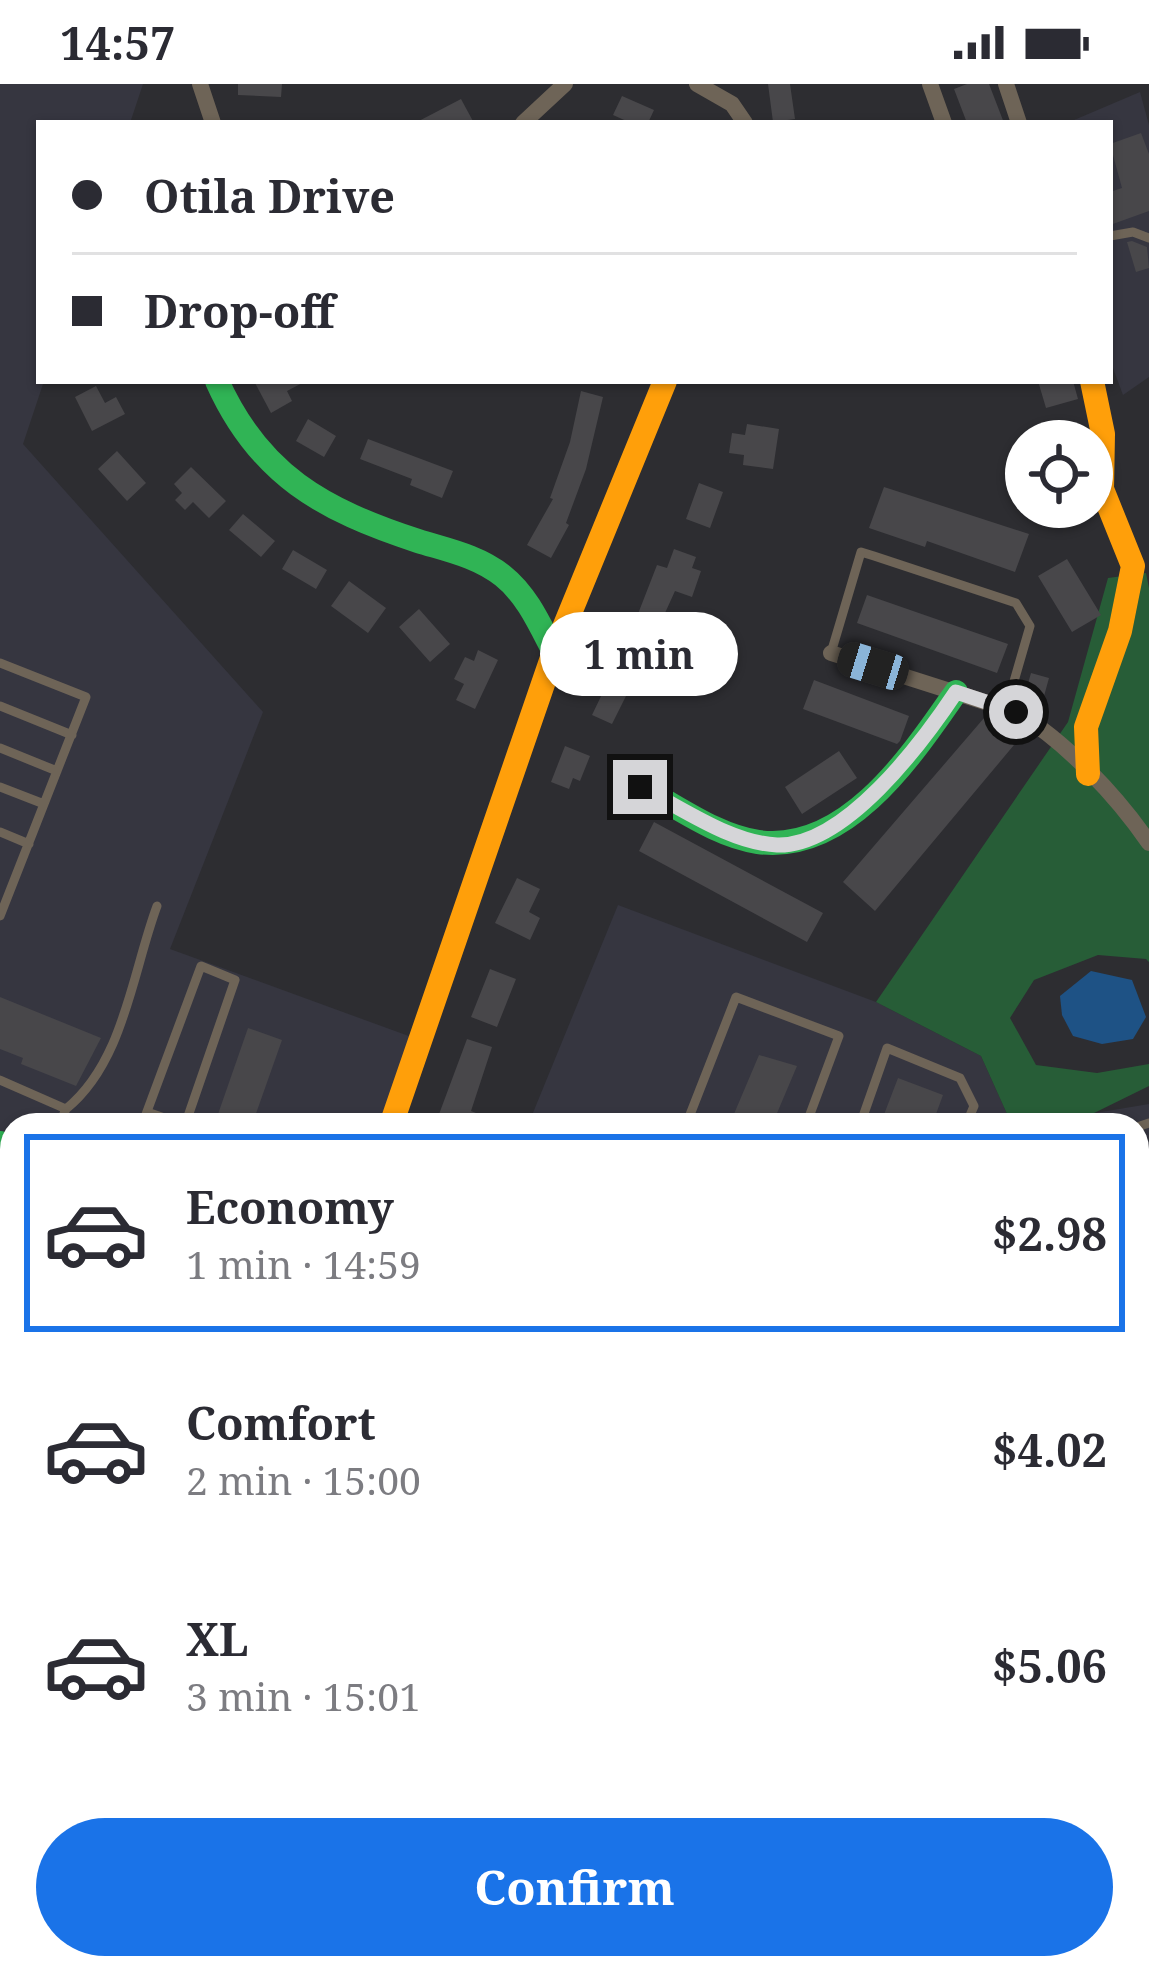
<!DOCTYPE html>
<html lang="en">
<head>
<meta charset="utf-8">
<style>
  :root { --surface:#fff; --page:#f2f2f3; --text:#2b2b33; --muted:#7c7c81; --line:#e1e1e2; --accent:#1a73e8 }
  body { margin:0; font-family:"Noto Serif",serif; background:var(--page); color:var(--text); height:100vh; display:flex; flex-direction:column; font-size:45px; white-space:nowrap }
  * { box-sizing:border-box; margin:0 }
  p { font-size:39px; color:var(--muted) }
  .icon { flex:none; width:66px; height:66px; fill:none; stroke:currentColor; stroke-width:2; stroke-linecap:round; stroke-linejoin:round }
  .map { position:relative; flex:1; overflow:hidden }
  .side { position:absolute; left:0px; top:1029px; width:1149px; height:867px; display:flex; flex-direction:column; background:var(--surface); border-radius:36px 36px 0 0; box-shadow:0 3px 9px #0004 }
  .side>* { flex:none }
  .hud { position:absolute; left:36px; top:36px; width:1077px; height:264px; border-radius:0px; box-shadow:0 3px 9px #0004; display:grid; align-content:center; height:264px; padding:0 36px; background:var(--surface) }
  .fabs { position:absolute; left:1005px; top:336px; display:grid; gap:24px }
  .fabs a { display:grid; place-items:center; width:108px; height:108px; border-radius:50%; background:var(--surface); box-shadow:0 3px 9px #0004; font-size:60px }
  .end { position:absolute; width:54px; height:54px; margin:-27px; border:15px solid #d5d5d8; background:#111; box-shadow:0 0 0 6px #111 }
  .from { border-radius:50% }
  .bubble { position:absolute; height:84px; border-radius:42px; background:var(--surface); box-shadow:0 3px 9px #0004; font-size:39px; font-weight:700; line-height:84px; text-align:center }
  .car { position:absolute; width:36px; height:72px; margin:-36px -18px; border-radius:15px; box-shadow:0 0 9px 3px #0007; background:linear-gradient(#222 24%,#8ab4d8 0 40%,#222 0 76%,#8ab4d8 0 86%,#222 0) }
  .hud b { display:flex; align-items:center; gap:42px; height:114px; font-size:45px }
  .hud b+b { border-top:3px solid var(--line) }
  .hud i { width:30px; height:30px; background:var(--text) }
  ul { padding:21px 0 0; list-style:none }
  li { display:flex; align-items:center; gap:36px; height:198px; margin:0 24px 18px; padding:0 12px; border:6px solid transparent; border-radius:0px }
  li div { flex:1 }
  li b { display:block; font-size:45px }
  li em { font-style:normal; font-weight:700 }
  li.active { border-color:var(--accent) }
  li>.icon { width:108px; height:108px; stroke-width:1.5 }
  .action { display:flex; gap:24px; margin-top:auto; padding:24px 36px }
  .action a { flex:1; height:138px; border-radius:72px; background:var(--accent); color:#fff; font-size:48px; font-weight:700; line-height:138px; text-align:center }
  .status { display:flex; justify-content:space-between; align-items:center; height:84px; padding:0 60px; background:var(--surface); direction:ltr }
  .status svg { height:33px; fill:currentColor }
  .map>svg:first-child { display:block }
  .built { fill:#363640 }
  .green { fill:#275d37 }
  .water { fill:#1e5285 }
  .building { fill:#48474a }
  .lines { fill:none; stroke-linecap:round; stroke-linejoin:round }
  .lane { stroke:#6e6457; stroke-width:9 }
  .street { stroke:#6e6457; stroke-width:16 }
  .fast { stroke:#30b455; stroke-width:24 }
  .slow { stroke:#ff9f0a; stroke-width:24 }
  .route { stroke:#d5d5d8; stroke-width:15 }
</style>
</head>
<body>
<div class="status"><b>14:57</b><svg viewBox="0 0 49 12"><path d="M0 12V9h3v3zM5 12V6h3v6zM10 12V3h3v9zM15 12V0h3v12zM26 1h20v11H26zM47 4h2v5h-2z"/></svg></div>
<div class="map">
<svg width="1149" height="1895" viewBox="0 0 1149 1895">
  <rect width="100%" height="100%" fill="#2d2d31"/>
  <path class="built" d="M0 0H143L130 39H39V297H44L23 360 263 628 170 865 417 955 387 1041H12V1581L0 1577Z
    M1140 8 1149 41V293L1123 311 1110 276V39H1067Z
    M618 821 876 918 981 972 1012 1041H528Z
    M1149 1020V1643L1137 1644V1041H1023Z
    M308 1884H1119L1120 1890 1117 1895H304Z"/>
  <path class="green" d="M1146 489 1149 504V878L1146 875 1098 871 1034 896 1010 934 1036 981 1097 989 1149 980V1002L1088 1032 1012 1041 981 972 876 918 1068 638 1108 494Z
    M0 1577 12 1581V1832L0 1827Z
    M123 1884H308L304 1895H146Z"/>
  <path class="water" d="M1091 887 1132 896 1146 933 1133 955 1102 960 1073 952 1062 931 1060 912Z"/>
  <path class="building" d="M238 0H282L281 13 238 11Z
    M768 0H790L795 35 773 38Z
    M967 0H989L1004 39H967L954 5Z
    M622 12 654 26 648 39H631L613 31Z
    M461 15 474 39H415Z
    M1141 49 1149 70V127L1110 141V108L1122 104 1110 60Z
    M1132 157 1147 163 1149 184 1136 188 1127 158Z
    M254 297H306L287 307 292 317 271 329Z
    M1038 297H1073L1078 315 1046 324Z
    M96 302 105 319 116 313 125 330 92 347 75 313Z
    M581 307 603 313 586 385 566 439 569 441 551 474 527 461 553 415 550 414 570 358Z
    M308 335 336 352 324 373 296 357Z
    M747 340 779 345 773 385 743 381 744 371 729 369 732 349 745 351Z
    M368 355 453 387 442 414 410 401 412 395 360 375Z
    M117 367 146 399 127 417 98 385Z
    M191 383 226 417 209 434 193 418 185 426 175 416 182 409 174 400Z
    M699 399 723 408 710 444 686 435Z
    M884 403 1029 450 1015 488 927 457 925 463 869 444Z
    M243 430 275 457 261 473 229 446Z
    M674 465 696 473 692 484 701 487 692 513 675 507 650 562 629 553 657 481 667 484Z
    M293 466 327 486 316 505 282 485Z
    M1067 475 1101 531 1072 548 1038 492Z
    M349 497 386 524 368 549 331 522Z
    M867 511 1008 560 997 589 857 539Z
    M419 525 450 560 430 578 399 543Z
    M478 566 498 576 475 625 456 616 464 600 454 595 465 573 474 577Z
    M600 577 635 594 612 640 592 631 604 606 589 599Z
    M1031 589 1049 594 1041 623 1023 617Z
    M814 596 909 632 900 657 897 660 803 625Z
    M984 634 1014 661 875 827 843 798Z
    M565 662 590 672 580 697 573 694 569 705 551 698Z
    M839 667 857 694 802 730 785 703Z
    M654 738 823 829 807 858 639 767Z
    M517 794 540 805 529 828 540 834 530 856 495 839Z
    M490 885 516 895 497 943 471 933Z
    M0 913 101 954 76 1002 21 980 23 974 0 965Z
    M248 944 282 956 252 1041H224L225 1036 217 1033Z
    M467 955 492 963 471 1027 481 1031 477 1041H435Z
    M759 971 797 982 772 1041H740L731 1037Z
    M898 994 943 1011 932 1041H880Z
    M1149 1178V1258L1137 1259V1186Z
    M0 1323 12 1328V1540L0 1535Z
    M1149 1564V1608L1137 1610V1565Z"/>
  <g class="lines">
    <path class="lane" d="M1110 152 1133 148 1149 154
      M831 569 861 468 874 472 1016 519 1030 542 1006 625
      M0 579 86 613 0 832
      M0 622 72 651
      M0 664 57 687
      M0 703 44 720
      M0 748 29 760
      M0 996 66 1025 59 1041
      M66 1025C124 978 132 889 157 822
      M142 1041 201 882 235 896 185 1041 147 1028
      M686 1041 736 913 839 952 806 1041
      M860 1041 887 964 960 994 974 1022 966 1041
      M1137 1043 1149 1039
      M1137 1104 1149 1122
      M0 1192 12 1160
      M1137 1286 1149 1284
      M4 1303 12 1286
      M1137 1495 1149 1494
      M1137 1533 1149 1532
      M0 1550 12 1555
      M1137 1619 1149 1622
      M607 1884 640 1895
      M349 1895 354 1884
      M1076 1895 1080 1884"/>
    <path class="street" d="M200 0 213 39
      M697 0 732 20 745 39
      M930 0 944 39
      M1006 0 1019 39
      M523 39 565 0
      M831 569 1016 628C1065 657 1117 712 1149 759
      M1137 1374 1149 1372
      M1137 1654 1149 1655
      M1134 1884 1136 1895"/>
    <path class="fast" d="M217 297C259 391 323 426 418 457 447 466 478 472 503 492 527 511 540 541 554 568
      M640 703C677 722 716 752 758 758 847 770 912 671 956 608
      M0 1059 12 1065
      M1137 1437 1149 1436
      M1137 1469 1149 1468"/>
    <path class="slow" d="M1088 690 1086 643 1120 547 1133 482 1102 405 1103 350 1092 297
      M391 1041 554 568 665 297
      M0 1094 12 1099"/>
  </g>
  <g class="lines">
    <path class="route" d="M640 703C681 723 730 759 777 761 845 763 922 659 956 608L1016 628"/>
  </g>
</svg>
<div class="fabs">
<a><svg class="icon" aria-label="locate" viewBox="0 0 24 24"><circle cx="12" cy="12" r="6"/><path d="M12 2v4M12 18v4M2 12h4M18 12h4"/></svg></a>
</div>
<i class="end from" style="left:1016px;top:628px"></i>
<i class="end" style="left:640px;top:703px"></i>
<div class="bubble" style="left:540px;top:528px;width:198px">1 min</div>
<i class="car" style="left:873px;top:582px;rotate:287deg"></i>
<div class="hud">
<b><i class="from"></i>Otila Drive</b>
<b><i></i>Drop-off</b>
</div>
<section class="side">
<ul>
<li class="active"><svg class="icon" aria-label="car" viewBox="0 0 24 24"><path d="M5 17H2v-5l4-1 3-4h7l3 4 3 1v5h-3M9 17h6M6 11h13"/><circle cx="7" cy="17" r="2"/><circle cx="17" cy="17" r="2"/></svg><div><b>Economy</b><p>1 min · 14:59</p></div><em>$2.98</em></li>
<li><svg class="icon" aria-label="car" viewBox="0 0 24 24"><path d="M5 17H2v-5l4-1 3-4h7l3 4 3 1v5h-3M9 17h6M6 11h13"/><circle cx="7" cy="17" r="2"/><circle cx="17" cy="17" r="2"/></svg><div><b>Comfort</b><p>2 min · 15:00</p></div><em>$4.02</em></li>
<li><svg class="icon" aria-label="car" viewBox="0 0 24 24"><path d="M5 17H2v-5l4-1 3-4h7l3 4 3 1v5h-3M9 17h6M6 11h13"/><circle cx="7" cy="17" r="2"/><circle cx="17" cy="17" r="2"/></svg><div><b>XL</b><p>3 min · 15:01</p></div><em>$5.06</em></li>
</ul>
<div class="action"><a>Confirm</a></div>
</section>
</div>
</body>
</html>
